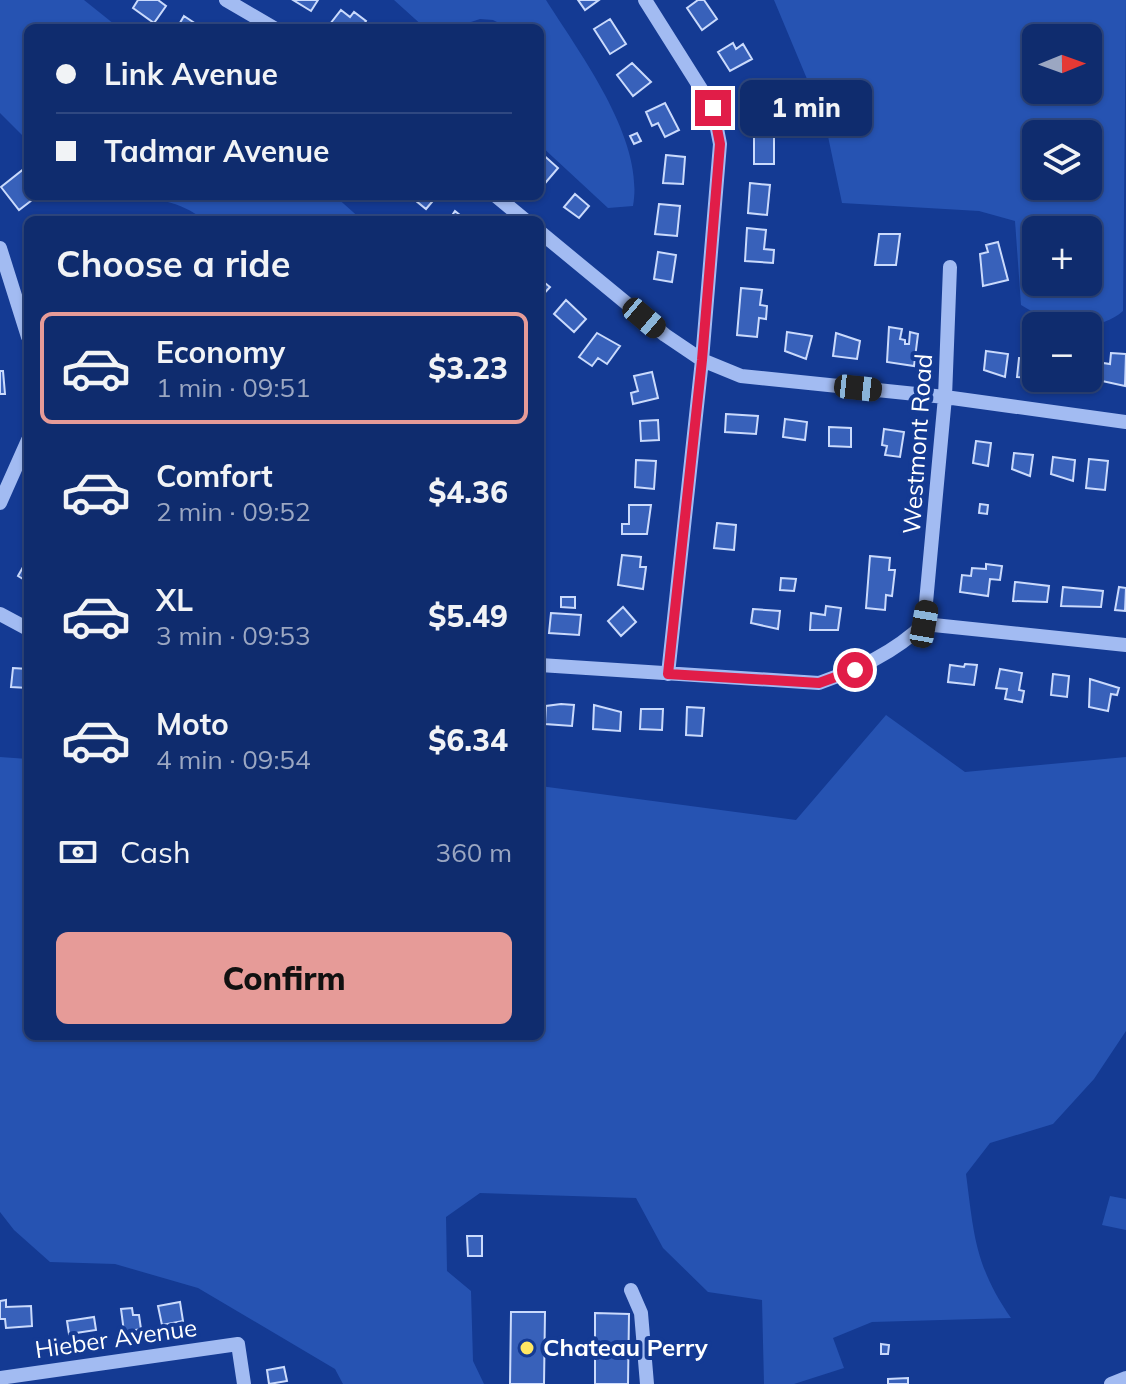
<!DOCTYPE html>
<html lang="en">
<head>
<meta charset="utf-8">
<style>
  :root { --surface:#0f2c6e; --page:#183473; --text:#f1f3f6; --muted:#9ba7c2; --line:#2f4881; --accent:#e69b98 }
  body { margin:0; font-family:Mulish,sans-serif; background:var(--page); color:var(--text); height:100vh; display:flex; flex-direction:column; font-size:30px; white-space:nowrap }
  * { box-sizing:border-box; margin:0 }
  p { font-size:26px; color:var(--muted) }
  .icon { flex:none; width:44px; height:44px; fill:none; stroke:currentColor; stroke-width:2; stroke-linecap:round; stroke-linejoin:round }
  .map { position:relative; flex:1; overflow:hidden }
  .panel { position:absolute; left:24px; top:216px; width:520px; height:824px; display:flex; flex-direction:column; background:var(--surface); border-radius:12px; box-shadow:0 2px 6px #0004,0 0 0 2px var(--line) }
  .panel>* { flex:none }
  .banner { position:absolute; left:24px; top:24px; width:520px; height:176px; border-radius:12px; box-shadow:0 2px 6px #0004,0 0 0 2px var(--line); display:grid; align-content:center; height:176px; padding:0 32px; background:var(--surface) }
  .needle { width:52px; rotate:89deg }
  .buttons { position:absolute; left:1022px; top:24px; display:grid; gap:16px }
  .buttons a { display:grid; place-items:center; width:80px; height:80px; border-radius:12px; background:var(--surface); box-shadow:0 2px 6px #0004,0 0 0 2px var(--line); font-size:40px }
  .end { position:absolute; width:36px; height:36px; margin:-18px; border:10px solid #e11d48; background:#fff; box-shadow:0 0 0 4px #fff }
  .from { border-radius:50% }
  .bubble { position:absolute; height:56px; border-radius:12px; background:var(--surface); box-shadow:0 2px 6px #0004,0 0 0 2px var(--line); font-size:26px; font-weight:800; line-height:56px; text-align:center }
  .car { position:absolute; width:24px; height:48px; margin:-24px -12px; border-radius:10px; box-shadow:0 0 6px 2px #0007; background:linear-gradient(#222 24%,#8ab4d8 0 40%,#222 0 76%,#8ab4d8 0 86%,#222 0) }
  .banner b { display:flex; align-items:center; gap:28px; height:76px; font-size:30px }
  .banner b+b { border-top:2px solid var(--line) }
  .banner i { width:20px; height:20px; background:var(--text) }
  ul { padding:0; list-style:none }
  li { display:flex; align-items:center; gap:24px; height:112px; margin:0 16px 12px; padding:0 16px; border:4px solid transparent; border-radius:12px }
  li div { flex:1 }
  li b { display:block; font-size:30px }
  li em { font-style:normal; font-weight:800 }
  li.current { border-color:var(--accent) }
  li>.icon { width:72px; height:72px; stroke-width:1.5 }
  h2 { padding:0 32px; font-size:36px; line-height:96px }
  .pay { display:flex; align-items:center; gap:20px; height:88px; padding:0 32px; font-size:30px }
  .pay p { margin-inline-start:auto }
  .action { display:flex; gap:16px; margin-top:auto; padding:16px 32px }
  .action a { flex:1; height:92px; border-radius:12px; background:var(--accent); color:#111; font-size:32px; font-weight:800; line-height:92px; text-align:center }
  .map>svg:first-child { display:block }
  .green { fill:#2653b2; fill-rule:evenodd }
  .building { fill:#3861ba; stroke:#cadafc; stroke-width:2 }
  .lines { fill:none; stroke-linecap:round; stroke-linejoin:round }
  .minor { stroke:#a2bbf2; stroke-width:14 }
  .route { stroke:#e11d48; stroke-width:10 }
  .poi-dot { fill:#ffe763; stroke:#143a93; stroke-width:3 }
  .labels { text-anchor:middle; stroke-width:8; stroke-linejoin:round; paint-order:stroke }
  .street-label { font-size:24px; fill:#fff; stroke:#143a93 }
  .poi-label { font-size:24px; font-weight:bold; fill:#fff; stroke:#143a93; text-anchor:start }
</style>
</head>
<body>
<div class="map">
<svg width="1126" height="1384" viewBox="0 0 1126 1384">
  <rect width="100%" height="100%" fill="#143a93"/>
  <path class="green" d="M0 0H84L119 28H28V141L0 113Z
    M394 0H546C580 54 645 139 633 206L608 208 540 145V28H509L493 20 480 19 453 28H425Z
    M774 0H1126L1123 311C1095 336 1050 323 1021 305L1015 221 979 211 842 203 825 122ZM1088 38V90H1036V38ZM1088 134V186H1036V134ZM1088 230V282H1036V230Z
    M122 196H335L362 220H203C183 201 149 197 122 196Z
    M886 715 965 772 1126 757V1031L1094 1079 1053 1124 990 1143 966 1174C974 1235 975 1266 1011 1318L872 1322 833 1338 844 1368 794 1384H764L762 1300 708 1292 663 1248 636 1198 480 1193 446 1217 447 1271 471 1291 473 1361 484 1384H343L335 1369 198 1288 115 1264 50 1262 14 1230 0 1212V757L28 759V1036H540V786L796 820Z
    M1110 1196 1126 1199V1230L1102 1225Z"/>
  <path class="building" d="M138 0H158L166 6 154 23 133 8Z
    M293 0H318L311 11Z
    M578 0H599L585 10Z
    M698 0H704L717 19 702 30 687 8Z
    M341 10 350 17 354 12 366 21 361 28H335L330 24Z
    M184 16 202 28H177Z
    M610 19 626 44 610 54 594 29Z
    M733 43 736 49 743 44 752 59 730 71 718 52Z
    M632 63 651 82 633 96 617 75Z
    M765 83 770 99 777 97 780 107 754 115 748 88Z
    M665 103 679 130 665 137 658 123 652 126 646 112Z
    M637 133 641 141 634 144 630 136Z
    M754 137H774V164H754Z
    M540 152 558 168 541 188 540 187Z
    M666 155 685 157 683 184 663 183Z
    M25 168 28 196 36 197 19 210 1 187Z
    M750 183 770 185 767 215 748 213Z
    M575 194 589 206 579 218 564 207Z
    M410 196H437L426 209Z
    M659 204 680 206 677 236 655 234Z
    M455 211 466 220H449Z
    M747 228 766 230 764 249 774 250 773 263 745 261Z
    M879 234H900L896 265H875Z
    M998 242 1008 280 983 286 980 254 988 252 986 245Z
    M658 252 676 255 672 282 654 279Z
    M540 279 550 287 540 298Z
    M741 288 762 290 760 305 767 306 766 319 759 318 757 337 737 335Z
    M566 300 586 319 574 332 554 314Z
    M889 327 902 329 900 339 905 340V344H909L910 332 918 334 914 366 887 362Z
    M787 332 812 336 806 359 785 351Z
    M597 333 620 346 607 364 598 358 592 366 579 357Z
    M836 333 860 341 857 359 833 356Z
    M986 351 1008 354 1005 377 984 370Z
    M1111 353 1126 354 1125 386 1102 381 1103 363 1110 364Z
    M1019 358 1036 359V378L1017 377Z
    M0 371H3L5 394H0Z
    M652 372 658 398 633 404 631 393 638 391 634 376Z
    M1069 378H1083L1082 383 1069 382Z
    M726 414 758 416 756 434 725 432Z
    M785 419 807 422 805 440 783 437Z
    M658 420 659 440 641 441 640 421Z
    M829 427 851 428V447L829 446Z
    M884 429 904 432 900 457 885 455 887 446 882 445Z
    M976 441 991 443 988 466 973 463Z
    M1014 453 1033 455 1030 476 1012 469Z
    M1053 457 1075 460 1073 481 1051 474Z
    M1089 459 1108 461 1105 490 1086 488Z
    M636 460 656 461 654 489 635 487Z
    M980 504 988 505 987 514 979 513Z
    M629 505H651L647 534H622V524H629Z
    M717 523 736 525 734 550 714 548Z
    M622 555 641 557 640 567H646L643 589 618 585Z
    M870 556 890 558 889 570H895L892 596 886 595 885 610 866 608Z
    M27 560H28V582L18 576Z
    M986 564 1002 566 1000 580 990 579 988 596 960 592 962 575 971 576 972 568 986 569Z
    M781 578 796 579 794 591 780 590Z
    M1015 582 1049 586 1047 602 1013 601Z
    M1063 587 1103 591 1101 607 1061 606Z
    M1119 587 1126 588 1125 611 1115 610Z
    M561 597H575V608L561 607Z
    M826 606 841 608 838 630H810L811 613 825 615Z
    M623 607 636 622 621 636 608 621Z
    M753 609 780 611 778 629 751 623Z
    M551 613 581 615 579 635 549 633Z
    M965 664 977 665 974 685 948 682 950 665 964 667Z
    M13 668 28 669V688L11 687Z
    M1000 669 1022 673 1019 690 1024 691 1022 702 1005 699 1007 689 996 688Z
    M1053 674 1069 676 1067 697 1051 695Z
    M1090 679 1119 688 1117 695 1111 694 1108 711 1089 707Z
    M561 704 574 705 572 726 545 724 546 706Z
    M594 705 621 712 620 731 593 729Z
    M687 707 704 708 702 736 686 735Z
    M641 709H663L662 730 640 729Z
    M467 1236H482V1256H468Z
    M6 1300V1307L31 1306 32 1326 6 1328 5 1319H0V1301Z
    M180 1302 183 1321 162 1325 158 1306Z
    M132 1308 133 1315H139L141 1329 124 1332 121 1309Z
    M511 1312H545L544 1384H510Z
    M595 1313 629 1314 628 1384H595Z
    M94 1317 96 1330 69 1334 67 1321Z
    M881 1344 889 1345 888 1354H881Z
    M284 1367 287 1381 269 1384 267 1370Z
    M908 1378V1384H888V1379Z"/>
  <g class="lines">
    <path class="minor" d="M226 0 274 28
      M645 0 713 108 720 144 702 360 668 674
      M496 196 525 220
      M540 232 665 335 702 360 741 376 945 397 1126 422
      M0 248 28 337
      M0 503 28 440
      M0 614 28 629
      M924 624 945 397 950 267
      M540 665 819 683C858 669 894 653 924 624L1126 645
      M631 1290 641 1313 647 1384
      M0 1378 238 1344 244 1384
      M1111 1384 1126 1378"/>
  </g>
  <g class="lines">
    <path class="route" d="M713 108 720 144 702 360 668 674 819 683 855 670"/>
  </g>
  <circle class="poi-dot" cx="527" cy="1348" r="8"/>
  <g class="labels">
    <g class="street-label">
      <text transform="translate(918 444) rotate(-86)" y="8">Westmont Road</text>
      <text transform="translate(116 1339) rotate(-8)" y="8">Hieber Avenue</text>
    </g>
    <g class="poi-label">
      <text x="543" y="1356">Chateau Perry</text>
    </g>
  </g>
</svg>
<div class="buttons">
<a><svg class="needle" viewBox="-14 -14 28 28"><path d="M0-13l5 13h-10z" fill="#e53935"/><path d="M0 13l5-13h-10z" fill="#9ba7c2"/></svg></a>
<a><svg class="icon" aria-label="layers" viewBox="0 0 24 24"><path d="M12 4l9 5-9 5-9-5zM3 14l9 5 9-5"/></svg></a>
<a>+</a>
<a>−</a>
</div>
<i class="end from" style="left:855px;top:670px"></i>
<i class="end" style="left:713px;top:108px"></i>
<div class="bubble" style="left:740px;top:80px;width:132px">1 min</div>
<i class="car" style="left:644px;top:318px;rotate:130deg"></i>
<i class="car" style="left:858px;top:388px;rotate:96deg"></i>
<i class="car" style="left:924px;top:624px;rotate:10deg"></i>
<div class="banner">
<b><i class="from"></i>Link Avenue</b>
<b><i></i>Tadmar Avenue</b>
</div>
<section class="panel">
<h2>Choose a ride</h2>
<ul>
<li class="current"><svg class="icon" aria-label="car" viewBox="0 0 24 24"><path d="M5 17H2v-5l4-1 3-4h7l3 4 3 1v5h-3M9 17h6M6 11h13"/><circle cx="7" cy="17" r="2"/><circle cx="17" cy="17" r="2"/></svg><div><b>Economy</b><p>1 min · 09:51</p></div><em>$3.23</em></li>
<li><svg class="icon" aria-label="car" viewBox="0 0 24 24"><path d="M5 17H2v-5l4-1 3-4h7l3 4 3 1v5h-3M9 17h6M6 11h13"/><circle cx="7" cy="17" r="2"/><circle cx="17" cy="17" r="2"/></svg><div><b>Comfort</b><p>2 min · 09:52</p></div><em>$4.36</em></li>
<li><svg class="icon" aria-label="car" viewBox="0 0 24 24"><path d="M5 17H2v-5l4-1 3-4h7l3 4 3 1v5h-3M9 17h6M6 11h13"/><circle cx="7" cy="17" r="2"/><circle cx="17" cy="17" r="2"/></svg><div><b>XL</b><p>3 min · 09:53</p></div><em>$5.49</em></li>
<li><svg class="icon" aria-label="car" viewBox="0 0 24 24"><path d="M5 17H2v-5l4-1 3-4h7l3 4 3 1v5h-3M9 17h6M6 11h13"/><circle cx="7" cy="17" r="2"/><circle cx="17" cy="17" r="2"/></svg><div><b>Moto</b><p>4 min · 09:54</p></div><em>$6.34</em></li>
</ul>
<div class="pay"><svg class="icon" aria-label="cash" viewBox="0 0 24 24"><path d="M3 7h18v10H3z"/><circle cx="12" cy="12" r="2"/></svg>Cash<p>360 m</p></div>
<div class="action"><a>Confirm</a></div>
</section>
</div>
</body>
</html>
